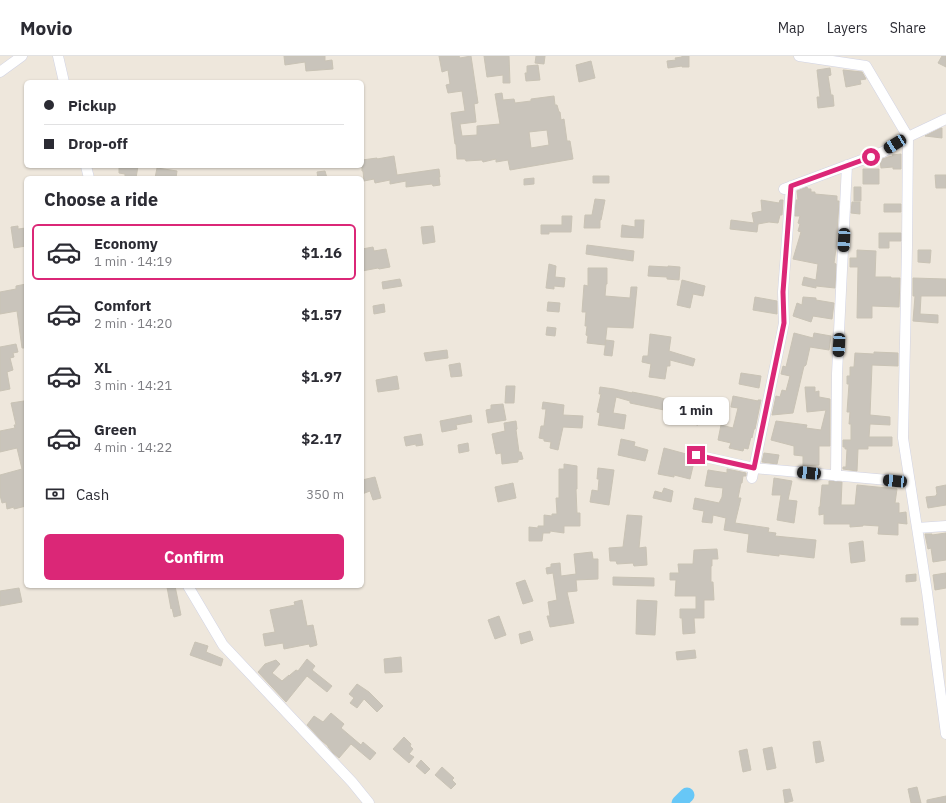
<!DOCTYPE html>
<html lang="en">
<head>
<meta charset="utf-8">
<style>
  :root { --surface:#fff; --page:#f2f2f3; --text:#2b2b33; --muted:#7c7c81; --line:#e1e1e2; --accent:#db2777 }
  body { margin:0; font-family:"IBM Plex Sans",sans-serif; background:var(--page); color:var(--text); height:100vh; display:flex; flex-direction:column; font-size:15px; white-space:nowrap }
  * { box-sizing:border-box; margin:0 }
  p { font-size:13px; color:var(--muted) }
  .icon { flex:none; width:22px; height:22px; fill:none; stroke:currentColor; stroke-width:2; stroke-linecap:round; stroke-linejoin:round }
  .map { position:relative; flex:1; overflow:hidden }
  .details { position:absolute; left:24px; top:120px; width:340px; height:412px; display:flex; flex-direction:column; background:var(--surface); border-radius:6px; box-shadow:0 1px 3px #0004 }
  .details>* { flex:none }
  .banner { position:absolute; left:24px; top:24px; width:340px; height:88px; border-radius:6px; box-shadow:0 1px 3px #0004; display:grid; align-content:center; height:88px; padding:0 20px; background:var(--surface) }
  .end { position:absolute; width:18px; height:18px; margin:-9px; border:5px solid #db2777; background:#fff; box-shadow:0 0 0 2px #fff }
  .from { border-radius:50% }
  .bubble { position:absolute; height:28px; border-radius:6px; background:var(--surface); box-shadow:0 1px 3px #0004; font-size:13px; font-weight:700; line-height:28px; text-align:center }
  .car { position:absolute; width:12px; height:24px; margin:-12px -6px; border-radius:5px; box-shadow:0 0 3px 1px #0007; background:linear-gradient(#222 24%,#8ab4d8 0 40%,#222 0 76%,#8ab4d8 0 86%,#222 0) }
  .banner b { display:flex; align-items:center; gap:14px; height:38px; font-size:15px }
  .banner b+b { border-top:1px solid var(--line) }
  .banner i { width:10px; height:10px; background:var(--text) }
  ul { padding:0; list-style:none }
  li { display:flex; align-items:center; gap:12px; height:56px; margin:0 8px 6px; padding:0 12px; border:2px solid transparent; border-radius:6px }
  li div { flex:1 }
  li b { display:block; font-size:15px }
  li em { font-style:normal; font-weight:700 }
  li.current { border-color:var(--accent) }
  li>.icon { width:36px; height:36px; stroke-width:1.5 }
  h2 { padding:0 20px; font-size:18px; line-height:48px }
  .pay { display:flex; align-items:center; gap:10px; height:44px; padding:0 20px; font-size:15px }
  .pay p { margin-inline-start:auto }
  .primary-button { display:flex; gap:8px; margin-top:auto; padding:8px 20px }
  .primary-button a { flex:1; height:46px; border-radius:6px; background:var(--accent); color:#fff; font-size:16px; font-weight:700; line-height:46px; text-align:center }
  header { display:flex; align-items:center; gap:24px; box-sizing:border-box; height:56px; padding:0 20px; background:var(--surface); border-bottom:1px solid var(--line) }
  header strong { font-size:19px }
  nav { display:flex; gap:22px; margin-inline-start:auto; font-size:14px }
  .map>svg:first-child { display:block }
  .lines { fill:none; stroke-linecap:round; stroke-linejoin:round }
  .river { stroke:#67c7f7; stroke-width:15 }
  .building { fill:#c9c4bb; stroke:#c9c3b5; fill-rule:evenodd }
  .minor-casing { stroke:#d1d3e4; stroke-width:11 }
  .minor { stroke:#fff; stroke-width:10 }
  .route { stroke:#db2777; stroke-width:5 }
</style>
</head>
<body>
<header>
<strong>Movio</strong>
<nav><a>Map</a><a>Layers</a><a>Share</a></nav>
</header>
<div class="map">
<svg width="946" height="747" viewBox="0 0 946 747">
  <rect width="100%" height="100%" fill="#eee7dc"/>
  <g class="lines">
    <path class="river" d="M679 747 687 739"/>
  </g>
  <path class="building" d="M284 0H325V5L332 4 333 13 306 15 305 6 285 9Z
    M439 0H459L460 2 471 0 478 47 474 48 476 66 460 68 462 80 477 79V70L500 68 495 38 502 37 503 44 514 43 515 47 531 45V43L554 40 555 49H557L559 56H560L561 64 564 63 567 85H570L573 103 510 114 508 104 496 106V103L483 106 482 104 466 105 465 103H457L456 88H455L451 57 465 55 462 35 448 37 446 29 450 28 448 14 442 16ZM547 74 549 89 531 92 529 76Z
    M484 0H509L510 27H503V19L487 21Z
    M536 0H545L544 8 535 7Z
    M682 0H689V11H682V10L668 12 667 5 676 4 675 2 682 1Z
    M942 0H946V11L938 7Z
    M591 5 595 22 579 26 576 9Z
    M538 9 540 24 526 25 525 17H527V10Z
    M830 12 831 19 828 20 831 39H833L834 50 818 52 817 41H820L817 14Z
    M843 14 862 16 866 23 860 24 861 28 846 31Z
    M941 72H942V82L925 80Z
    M901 98V113H893V111L881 112 880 104 888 101 893 100 892 99Z
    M394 100 397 119 439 113 440 121H439L440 129 433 130 432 128 406 131V125L390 128V124L375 127 374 123 364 125 363 115H362V104L377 102V103Z
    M119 110H138L136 122H125V118L119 117Z
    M157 112 177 115 176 122H155Z
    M863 113H879V128H863Z
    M325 115 327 122H318L317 116Z
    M935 119H946V132H936Z
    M593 120H609V127H593Z
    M534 122V128L524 129V123Z
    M807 131 808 133H811V136H815V138L837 140V145H839L836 193 834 207 836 208 835 232 816 230V232L802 229 804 221 816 224 818 208 793 203 801 176 798 175 800 168 798 167 800 160H795L796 144H798L797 135Z
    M854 131H861V145H854Z
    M595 143 605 144 601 164H600V172H584L585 159H592Z
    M761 144 779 147 780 144H783L782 159H780L778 167 769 166 758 168 757 176 730 173 731 164 754 167 752 157 762 155Z
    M852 146H860V158L851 157Z
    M884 148H901V156H884Z
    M562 160H572L571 176H549V178H541V169H562Z
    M635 164H644L643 182 621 181 622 169 635 171Z
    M18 170V173L26 172V190L14 192 11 171Z
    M433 170 435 186 423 188 421 171Z
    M879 177H901V185H889V192H879Z
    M587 189 634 195 633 205 586 198Z
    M373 191 374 195 386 193 390 211 379 213 378 212 362 215V193Z
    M857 194 876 195 875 221H891V222H900L899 251 872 250V262H857L858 211H850V202H857Z
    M918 194H931L930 207 918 206Z
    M549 208 556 210 555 221 565 222 564 231 554 230V233L546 232Z
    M649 210 668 211V210L680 211 679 224 667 223V221L648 220Z
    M588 212H607V228H606L605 240 630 242 631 231H637L633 272 607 271 605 289 587 287 588 280 586 279 587 270H585L586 256H582L584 229 588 230Z
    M913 222 946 223V240H921L920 258 938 259V267L913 265 915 240H913Z
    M400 223 402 230 383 233 382 226Z
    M682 224 705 230 703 240 693 238 690 252 677 249Z
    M26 228V292H22L17 255 0 258V236L16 233V230Z
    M755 241 777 245V258L753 254Z
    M803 241 816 242V244L834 247 832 263 813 260 811 266 793 260 797 247 802 249Z
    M548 246 560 247 559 256 547 255Z
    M384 248 385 256 374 258 373 250Z
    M547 271 556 272 555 280 546 279Z
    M794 277 813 282 814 277 831 280 829 294 810 291 806 309 805 310H804L793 357 772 359 776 340 780 341 782 334 786 335 790 320 781 318 783 310 786 311Z
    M650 278 671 281 669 295 695 303 693 310 670 304V310H667L665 323 649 321 651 308 642 306 643 300H648Z
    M606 284 614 285 612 300 604 299Z
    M16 288 18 296 13 297 14 301 10 302 13 314 7 316 10 333 0 335V291Z
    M447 294 448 302 426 305 424 297Z
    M874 296 898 297V310L872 309 870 359 890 361V369L870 368 869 381H892V390H868V393H858L857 415 843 413V411H846L847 393H845V391H843V384H851V368H849L850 356H847L849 328H847V320H850V311H854L855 297 874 298Z
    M460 307 462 320 451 321 449 309Z
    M741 317 761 320 759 332 739 328Z
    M397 320 399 333 378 336 376 324Z
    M506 330H515L514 347H505Z
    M600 331 614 333 632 337V336L658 341 671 345V342L688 344 686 357 664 354 630 347V345L616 341 613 357 626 359 624 373 598 369 600 357 597 356 601 338H599Z
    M805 331H815V336L819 335V341L830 343V390H819V409L803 410V400L794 399V390L771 384 776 365 807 369 806 372 821 374 826 354 807 356Z
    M733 340 758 345V344H761L755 373H754L752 382 751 381 748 393 744 392 743 395 729 392 731 387 718 384 721 369 733 372 738 352 731 351Z
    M24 345V346H26V393L24 394 26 401V450L14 453V451L7 453 6 446 2 447 0 439V419L22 413 17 392 0 396V375L15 372 14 369H16L11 347Z
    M543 346 564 349 563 359 583 360 582 372 563 371 558 394 550 392 551 386 544 385V383L539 382 541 370H544L546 353H542Z
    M503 348 506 364 488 367 486 354 491 353V349Z
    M690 351 701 353 698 369 688 367Z
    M471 359 472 366 456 369 457 373 442 376 440 365Z
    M516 365 517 373 516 374 519 396H521L523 403 518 404V406L502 408 501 397 496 398 492 378 505 375 504 367Z
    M421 378 423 389 416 390V388L406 390 404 381Z
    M621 383 635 386 634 390 648 394 645 405 618 399Z
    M468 387 469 395 459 397 458 389Z
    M664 392 690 399 691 404V405L694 406 690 423 674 419V421L658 418Z
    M764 397 779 399 777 408 762 406Z
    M564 408 577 410V433H576L577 457H580V470H564V477L550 475V477H543L542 485H529V471L538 472V470H544V459L552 460V458H557L556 442H559V413H564Z
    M598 412 614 414 609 449 590 446 592 434 598 435 599 423H597Z
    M727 413 746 417V420H743L742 427H741L738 442H741L735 467 769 472 768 476 776 477 775 480 816 484 814 502 779 498V500L747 496 749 478 724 474 726 462 713 459 712 467 702 466 704 455 693 453 695 442 719 447 722 441 723 432 705 430 708 414 727 417Z
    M375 421 381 442 373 444 370 435 362 438V424Z
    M774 422 792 425 788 444 797 445 794 467 777 464 781 439H772Z
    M829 425 842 426 841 449H855L857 429 897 433 895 447H899V457L906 456 907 468 898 467V479L878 478 879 470 863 469V470L850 471V468H824V458L819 459V451H820L822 429H829Z
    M513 427 516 442 498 446 495 431Z
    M946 429V449L928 452 926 441 936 440V439L937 438 936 431Z
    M664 432 673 435 671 446 653 442 655 435 662 437Z
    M627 459 642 460 639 492 646 491 647 509 634 510 633 507 617 508 616 505H610L609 492 623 491Z
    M946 477V504L933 506 931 492 928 493 925 478H932V479Z
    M863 485 865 505 851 507 849 487Z
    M717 493 718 503H712V510H711V526H713L714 544H704V562H694L695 577 683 578 682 562H680V553H696V540H675L676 524H670V517H679L678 508H693L694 494Z
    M592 496 593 503H598V523L576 524 577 535 567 536 574 567 550 571 547 560H550L548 546 557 544 553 517 547 518 546 512 551 511V508L560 507 561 520 576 518 574 498Z
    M946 517V532L935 534 933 519Z
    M916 518V525L906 526V519Z
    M613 521 654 522V530L613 529Z
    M525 524 533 545 523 548 516 527Z
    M170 530H175L181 559 174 561 172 552 171 553 167 531Z
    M19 532 22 546 0 550V535Z
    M302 544 307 570 313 569 317 589 310 591 309 588 284 593 283 587 265 590 263 578 275 576 270 554 295 549 294 546Z
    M637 544 657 545 655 579 636 578Z
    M499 560 506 579 495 583 488 564Z
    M901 562H918V569H901Z
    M530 575 533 584 521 588 519 578Z
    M195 586 208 590 206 596 223 603 221 610 190 599Z
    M695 594 696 602 677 604 676 596Z
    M401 601 402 616 385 617 384 603Z
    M307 603 315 610 312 614 332 630 327 636 307 620 286 646 258 616 265 608 276 604 280 608 272 617 282 625 289 619 291 621 290 619 296 614 298 615Z
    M357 628 369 636 383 650 377 656 364 643 357 652 350 647 354 642 349 638Z
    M331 657 344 668 341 672 361 689 363 686 376 697 370 704 351 688 339 702 333 697 328 691V690L322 685 307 669 314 660 323 666Z
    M404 681 411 688 410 690 413 693 409 698 414 701 409 707 393 693Z
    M820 685 824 705 816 707 813 686Z
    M772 691 776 712 767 714 763 693Z
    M747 693 751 714 743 716 739 695Z
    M421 704 430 713 425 718 416 710Z
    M442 711 454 722 452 724 456 728 451 733 435 719Z
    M917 731 921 747H911L908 733Z
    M790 733 793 745 785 747 783 734Z
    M946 740V747H927V744Z"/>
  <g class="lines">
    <defs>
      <path id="minor" d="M58 0 64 26
        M799 0 866 10 908 81 946 63
        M0 16 22 0
        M908 81 907 191 903 382 927 536 946 678
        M86 110 89 122
        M784 133 883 96 908 81
        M696 399 754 412 910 426
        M836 420 837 318 847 109
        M752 422 784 267 783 236 791 130
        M917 472 946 470
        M188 530 223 589 352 726 369 747"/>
    </defs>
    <use href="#minor" class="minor-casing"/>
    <use href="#minor" class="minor"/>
  </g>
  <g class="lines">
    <path class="route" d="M696 399 754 412 784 267 783 236 791 130 871 101"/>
  </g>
</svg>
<i class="end from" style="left:871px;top:101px"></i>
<i class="end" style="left:696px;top:399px"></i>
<div class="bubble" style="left:663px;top:341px;width:66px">1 min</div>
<i class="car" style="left:895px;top:88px;rotate:238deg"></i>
<i class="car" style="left:844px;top:184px;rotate:183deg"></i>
<i class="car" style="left:839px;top:289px;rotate:183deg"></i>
<i class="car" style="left:809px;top:417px;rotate:276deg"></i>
<i class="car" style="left:895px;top:425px;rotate:275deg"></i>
<div class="banner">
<b><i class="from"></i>Pickup</b>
<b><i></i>Drop-off</b>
</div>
<section class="details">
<h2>Choose a ride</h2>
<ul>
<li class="current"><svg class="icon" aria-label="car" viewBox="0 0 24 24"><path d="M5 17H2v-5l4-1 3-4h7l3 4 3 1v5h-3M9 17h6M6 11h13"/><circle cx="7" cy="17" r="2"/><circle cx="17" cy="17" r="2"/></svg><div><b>Economy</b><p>1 min · 14:19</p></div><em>$1.16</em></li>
<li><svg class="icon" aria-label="car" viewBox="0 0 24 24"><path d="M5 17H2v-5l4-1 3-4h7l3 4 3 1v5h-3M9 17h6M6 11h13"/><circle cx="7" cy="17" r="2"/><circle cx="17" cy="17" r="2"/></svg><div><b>Comfort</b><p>2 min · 14:20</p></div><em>$1.57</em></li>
<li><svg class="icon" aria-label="car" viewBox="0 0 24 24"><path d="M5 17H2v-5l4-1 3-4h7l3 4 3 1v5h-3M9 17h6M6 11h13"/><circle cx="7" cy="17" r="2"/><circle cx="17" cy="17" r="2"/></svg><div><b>XL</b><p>3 min · 14:21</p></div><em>$1.97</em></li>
<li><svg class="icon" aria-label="car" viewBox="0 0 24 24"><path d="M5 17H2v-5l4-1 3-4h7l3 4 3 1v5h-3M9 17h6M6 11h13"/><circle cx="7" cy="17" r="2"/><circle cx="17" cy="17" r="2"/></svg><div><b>Green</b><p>4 min · 14:22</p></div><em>$2.17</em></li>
</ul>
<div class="pay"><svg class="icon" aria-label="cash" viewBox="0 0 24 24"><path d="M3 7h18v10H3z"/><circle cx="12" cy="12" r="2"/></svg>Cash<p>350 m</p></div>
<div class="primary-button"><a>Confirm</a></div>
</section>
</div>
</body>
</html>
